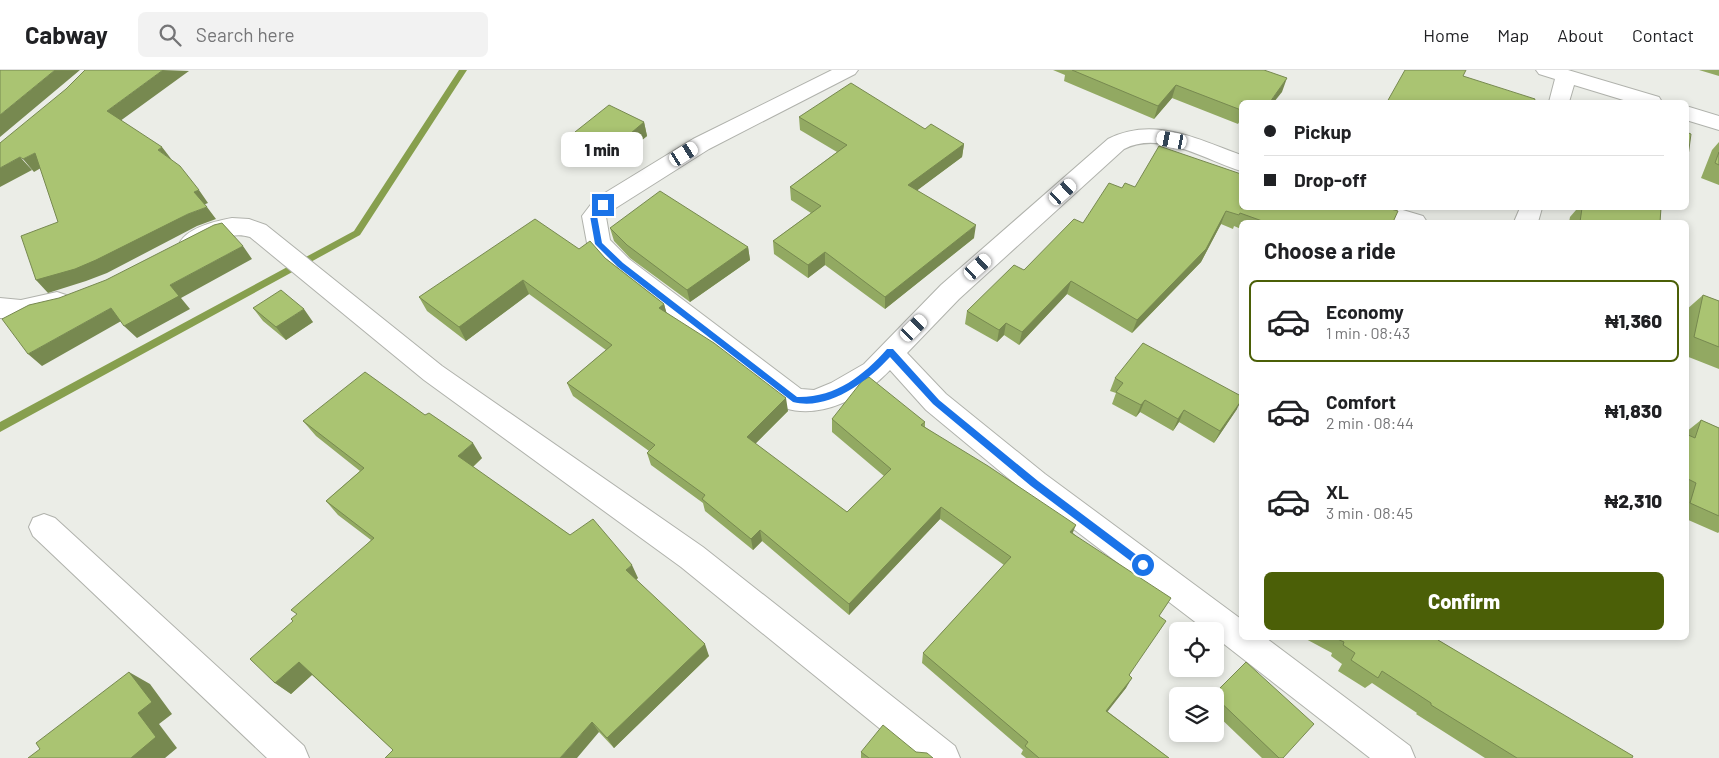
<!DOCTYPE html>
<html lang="en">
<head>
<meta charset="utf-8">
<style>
  :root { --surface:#fff; --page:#f2f2f2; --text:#202124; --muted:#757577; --line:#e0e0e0; --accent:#4b5f07 }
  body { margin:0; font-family:Barlow,sans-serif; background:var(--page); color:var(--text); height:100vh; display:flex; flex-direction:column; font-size:19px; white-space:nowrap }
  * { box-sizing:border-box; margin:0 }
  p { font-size:16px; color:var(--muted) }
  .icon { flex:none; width:28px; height:28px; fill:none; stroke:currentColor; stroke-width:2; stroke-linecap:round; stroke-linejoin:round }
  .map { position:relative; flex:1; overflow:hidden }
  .sheet { position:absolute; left:1239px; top:150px; width:450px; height:420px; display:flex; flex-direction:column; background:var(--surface); border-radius:8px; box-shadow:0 2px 8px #0003 }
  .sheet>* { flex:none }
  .banner { position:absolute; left:1239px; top:30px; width:450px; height:110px; border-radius:8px; box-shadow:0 2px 8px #0003; display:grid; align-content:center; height:110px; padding:0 25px; background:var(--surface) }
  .fabs { position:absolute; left:1169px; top:552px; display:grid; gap:10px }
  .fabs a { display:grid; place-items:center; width:55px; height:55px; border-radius:8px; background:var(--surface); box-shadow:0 2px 8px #0003; font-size:25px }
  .end { position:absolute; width:22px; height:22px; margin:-11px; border:6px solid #1a73e8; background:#fff; box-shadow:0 0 0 2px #fff }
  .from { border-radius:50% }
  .bubble { position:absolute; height:35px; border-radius:8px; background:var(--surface); box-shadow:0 2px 8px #0003; font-size:16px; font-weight:800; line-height:35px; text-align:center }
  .car { position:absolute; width:15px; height:30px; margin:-15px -8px; border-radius:6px; box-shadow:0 0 4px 1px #0007; background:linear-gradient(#fff 24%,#345 0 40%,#fff 0 76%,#345 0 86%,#fff 0) }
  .banner b { display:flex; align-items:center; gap:18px; height:48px; font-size:19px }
  .banner b+b { border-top:1px solid var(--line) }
  .banner i { width:12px; height:12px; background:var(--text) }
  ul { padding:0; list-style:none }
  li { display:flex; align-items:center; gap:15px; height:82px; margin:0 10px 8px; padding:0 15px; border:2px solid transparent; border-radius:8px }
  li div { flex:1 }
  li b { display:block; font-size:19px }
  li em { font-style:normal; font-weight:800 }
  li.active { border-color:var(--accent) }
  li>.icon { width:45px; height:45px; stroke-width:1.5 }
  h2 { padding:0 25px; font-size:22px; line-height:60px }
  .button { display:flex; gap:10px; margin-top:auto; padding:10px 25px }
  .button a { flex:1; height:58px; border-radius:8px; background:var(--accent); color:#fff; font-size:20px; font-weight:800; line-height:58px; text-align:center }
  header { display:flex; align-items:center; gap:30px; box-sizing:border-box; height:70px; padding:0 25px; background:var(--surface); border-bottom:1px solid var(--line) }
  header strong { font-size:24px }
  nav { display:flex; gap:28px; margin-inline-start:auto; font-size:18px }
  .search { width:350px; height:45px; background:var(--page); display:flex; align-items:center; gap:12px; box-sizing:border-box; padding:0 18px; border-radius:8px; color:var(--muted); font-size:19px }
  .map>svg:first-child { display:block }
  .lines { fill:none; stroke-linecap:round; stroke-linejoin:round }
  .stream { fill:#879f4e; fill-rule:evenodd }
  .minor-casing { stroke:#b0b2ac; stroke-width:2 }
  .minor { fill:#fff; fill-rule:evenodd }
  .wall { fill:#92a962 }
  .shaded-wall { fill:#778950 }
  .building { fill:#aac472; stroke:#778950 }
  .route { fill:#1a73e8 }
</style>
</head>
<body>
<header>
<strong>Cabway</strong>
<div class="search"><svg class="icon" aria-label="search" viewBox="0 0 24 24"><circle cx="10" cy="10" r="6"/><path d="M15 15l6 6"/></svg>Search here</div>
<nav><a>Home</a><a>Map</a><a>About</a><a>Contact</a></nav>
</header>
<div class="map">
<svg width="1719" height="688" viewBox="0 0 1719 688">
  <rect width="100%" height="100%" fill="#ebede7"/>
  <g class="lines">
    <path class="stream" d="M459 0H467L360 165 0 362V352L354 161Z"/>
    <defs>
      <path id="minor" d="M832 0H858L855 4 709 79 611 141 606 147 610 170 629 189 801 319 814 320 831 313 864 294 941 215 1108 69C1154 46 1197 69 1241 85V101C1205 90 1161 60 1124 79L959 229 907 283 946 324 1045 404 1241 549V568H1266L1410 676 1415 688H1370L1215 567V561H1207L1025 422 926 340 890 300C866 326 821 350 785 338L611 201 587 173 582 146 595 129 693 69Z
        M1536 0H1568L1659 27 1662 32H1630L1574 15 1569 32H1549L1555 9 1539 4Z
        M1686 36 1719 46V60L1686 50Z
        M1359 138H1396L1423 146 1427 152H1390L1363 144Z
        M1520 138H1542L1538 152H1514Z
        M232 148 249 149 266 155 442 296 703 477 955 676 960 688H916L681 497 424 310 250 167C222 158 207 185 183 178L180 172C189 157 216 151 232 148Z
        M57 222 66 225 70 232 66 239 29 248H0V228L21 230Z
        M44 444 55 448 304 676 309 688H267L33 466 29 457 33 448Z"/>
    </defs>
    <use href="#minor" class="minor-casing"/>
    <use href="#minor" class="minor"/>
  </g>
  <path class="wall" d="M1053 0H1264L1282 22 1241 32V49L1238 54 1172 28 1154 49 1064 11 1065 5Z
    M1699 0H1719V6Z
    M799 47 925 59 964 74 962 87 917 120 974 168 885 239 825 195 808 208 774 184 773 171 811 143 791 130 790 117 837 82 800 60Z
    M644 52 647 66 614 93 579 75 575 62Z
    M1719 72V115L1701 108 1712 80Z
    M1135 117 1241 138 1393 152H1241V159L1234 156 1233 159 1221 154 1201 192 1132 263 1067 224 1019 275 1004 265 997 272 965 254 967 241 1024 200 1083 153 1122 118Z
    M1577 138H1661L1660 152H1569L1570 147 1576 140Z
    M610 158 748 177 750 190 690 232 630 188 614 171Z
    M579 179 605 188 664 234 666 242 788 341 755 374 847 442 884 406 832 362V349L925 352V357L1073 463 1159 546 1129 606 1126 618 1107 641 1169 688H1026L1021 684 1023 680 922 593 923 583 1004 495 940 449 849 545 762 471 753 480 705 441 703 433 651 395 647 383 649 381 573 326 567 313 606 280 529 224 466 271 427 241 419 227Z
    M1703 225 1719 231V299L1686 286V240Z
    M253 238 313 252 286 270 263 251Z
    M1115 308 1237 339 1214 373 1179 352 1173 361 1140 342 1136 347 1112 334 1116 323 1110 321Z
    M1701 350 1719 358V462L1718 463 1686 449V362Z
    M303 351 482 388 473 397 570 465 638 508 636 509 709 586 614 678 599 662 393 680 312 605 291 624 275 613 293 551 371 470 338 445 326 431 360 401 316 366Z
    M1304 568H1439L1438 570 1632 688H1485L1416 644 1417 643 1372 613 1365 618 1338 601 1342 594 1331 586 1332 583Z
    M1246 592 1283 688H1262L1215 643V626H1212Z
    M861 682H916L933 688H861Z"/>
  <path class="shaded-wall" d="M55 0H80L0 67V45Z
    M163 0 189 1 116 54 107 41Z
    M1287 8 1282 22 1274 32H1270Z
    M1176 15 1172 28 1154 49 1158 36Z
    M644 52 647 66 614 93 611 80Z
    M964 74 962 87 907 128 908 115Z
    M162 77 172 90 158 80Z
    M35 83 46 95 34 102 23 89Z
    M20 87 32 100 0 117V98Z
    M199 120 208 133 203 135 194 122Z
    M207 137 216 149 197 156 107 203 86 211 48 223 36 210 188 144Z
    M1226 141 1221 154 1201 192 1132 263 1137 250Z
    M976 155 974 168 885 239V227Z
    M243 176 252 189 181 228 190 239 137 268 124 256 170 215Z
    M748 177 750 190 690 232 687 220Z
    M825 182V195L808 208V195Z
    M523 210 529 224 466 271 459 257Z
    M1071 211 1067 224 1019 275 1022 262Z
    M664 234 668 248 659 238Z
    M111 238 123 250 42 296 28 284Z
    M304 239 313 252 286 270 276 257Z
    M1006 253 1004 265 997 272 999 260Z
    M786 328 788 341 749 380 747 367Z
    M1145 330 1140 342 1136 347 1141 335Z
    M1241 331 1237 339 1214 373 1220 361Z
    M1184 340 1179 352 1173 361 1178 349Z
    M473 373 482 388 468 401 458 386Z
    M941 437 940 449 849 545V534Z
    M1076 455 1071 467 1070 462Z
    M760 460 762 471 753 480 751 469Z
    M632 495 638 508 632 513 626 500Z
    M705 574 709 586 614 678 607 668Z
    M299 592 314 603 291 624 275 613Z
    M129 602 150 614 172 644 159 654 177 678 165 688H131L138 643Z
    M1132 608 1126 618 1101 650 1106 641Z
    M592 652 599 662 577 688H560Z"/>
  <path class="building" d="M0 0H55L0 45Z
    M85 0H163L107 41 162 77 158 80 180 96 199 120 194 122 207 137 188 144 96 190 75 199 36 210 21 166 58 152 35 83 23 89 20 87 0 98V73L66 19Z
    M1072 0H1264L1287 8 1270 32H1241V40L1176 15 1158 36Z
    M1405 0H1466L1463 6 1535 29 1534 32H1387Z
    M851 13 925 59 931 54 964 74 908 115 976 155 885 227 825 182 808 195 773 171 821 136 790 117 847 75 799 47Z
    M609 35 644 52 611 80 575 62Z
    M1686 62 1691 64 1686 101Z
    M1159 76 1241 104V138H1387L1398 141 1393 152H1265L1240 143 1239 145 1226 141 1206 179 1137 250 1071 211 1022 262 1006 253 999 260 967 241 1014 195 1024 200 1074 149 1083 153 1109 113 1122 118 1125 113 1135 117Z
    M1719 82V95L1715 93Z
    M660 121 748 177 687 220 627 175 610 158Z
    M1582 138H1661L1660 152H1580Z
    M535 149 579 179 590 171 605 188 664 234 659 238 714 273 786 328 747 367 847 442 891 399 832 349 862 311 869 307 925 352 921 355 988 396 1076 455 1070 462 1171 528 1159 546 1166 551 1129 605 1132 608 1106 641 1169 688H1039L1025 676 1028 672 923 583 1011 487 941 437 849 534 760 460 751 469 702 429 705 425 647 383 655 375 567 313 612 275 523 210 459 257 419 227Z
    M222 153 243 176 170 215 179 226 124 256 111 238 28 284 2 249 29 235 59 228 106 210 214 155Z
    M281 220 304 239 276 257 253 238Z
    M1703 225 1719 231V277L1694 267Z
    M1143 273 1241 326V331L1220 361 1184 340 1178 349 1145 330 1141 335 1116 322 1123 313 1115 308Z
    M365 302 425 345 429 343 473 373 458 386 570 465 593 449 632 495 626 500 705 574 607 668 592 652 560 688H385L393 680 299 592 275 613 250 589 293 551 291 549 297 544 291 540 374 468 326 431 364 398 303 351Z
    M1701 350 1719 358V446L1690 433 1696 413 1686 408V364L1695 368Z
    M1335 568H1439L1438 570 1633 686 1632 688H1517L1431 635V633L1382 601 1378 608 1351 590 1355 583 1343 575 1344 572Z
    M1246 592 1314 654 1283 688H1279L1213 625Z
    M129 602 152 632 138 643 156 667 131 688H28L40 679 36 673Z
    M883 655 916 682 927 683 933 688H869L861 682Z"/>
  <path class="route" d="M600 133 606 135 597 146 602 173 623 193 797 327C835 328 863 306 887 279H893L939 330 1038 411 1146 492V498H1140L1031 416 933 334 890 287C867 312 828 341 793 332L618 197 595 174 590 146Z"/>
</svg>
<div class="fabs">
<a><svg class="icon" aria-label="locate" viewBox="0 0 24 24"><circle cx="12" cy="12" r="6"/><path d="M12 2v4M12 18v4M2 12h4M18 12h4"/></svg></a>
<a><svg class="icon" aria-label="layers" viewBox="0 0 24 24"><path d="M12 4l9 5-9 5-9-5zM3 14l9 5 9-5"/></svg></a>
</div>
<i class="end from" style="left:1143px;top:495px"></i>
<i class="end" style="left:603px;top:135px"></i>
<div class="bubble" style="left:561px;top:62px;width:82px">1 min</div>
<i class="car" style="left:1172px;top:70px;rotate:281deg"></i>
<i class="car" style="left:684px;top:84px;rotate:58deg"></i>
<i class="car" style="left:1063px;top:122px;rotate:48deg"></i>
<i class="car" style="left:978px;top:197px;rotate:48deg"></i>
<i class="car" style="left:914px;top:258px;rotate:45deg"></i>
<div class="banner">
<b><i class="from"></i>Pickup</b>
<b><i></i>Drop-off</b>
</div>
<section class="sheet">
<h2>Choose a ride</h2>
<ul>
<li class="active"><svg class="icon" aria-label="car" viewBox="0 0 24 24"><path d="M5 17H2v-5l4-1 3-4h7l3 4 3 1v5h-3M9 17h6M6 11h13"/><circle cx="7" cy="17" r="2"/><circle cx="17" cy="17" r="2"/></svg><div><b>Economy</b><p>1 min · 08:43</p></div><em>₦1,360</em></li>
<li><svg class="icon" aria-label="car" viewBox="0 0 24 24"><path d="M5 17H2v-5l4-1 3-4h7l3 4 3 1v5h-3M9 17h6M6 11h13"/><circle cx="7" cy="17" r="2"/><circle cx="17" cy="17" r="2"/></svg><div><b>Comfort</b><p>2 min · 08:44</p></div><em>₦1,830</em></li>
<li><svg class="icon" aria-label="car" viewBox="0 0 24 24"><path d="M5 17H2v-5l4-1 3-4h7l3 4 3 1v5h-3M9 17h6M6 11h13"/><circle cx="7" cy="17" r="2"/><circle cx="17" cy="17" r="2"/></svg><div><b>XL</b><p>3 min · 08:45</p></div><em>₦2,310</em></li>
</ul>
<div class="button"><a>Confirm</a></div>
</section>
</div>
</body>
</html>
